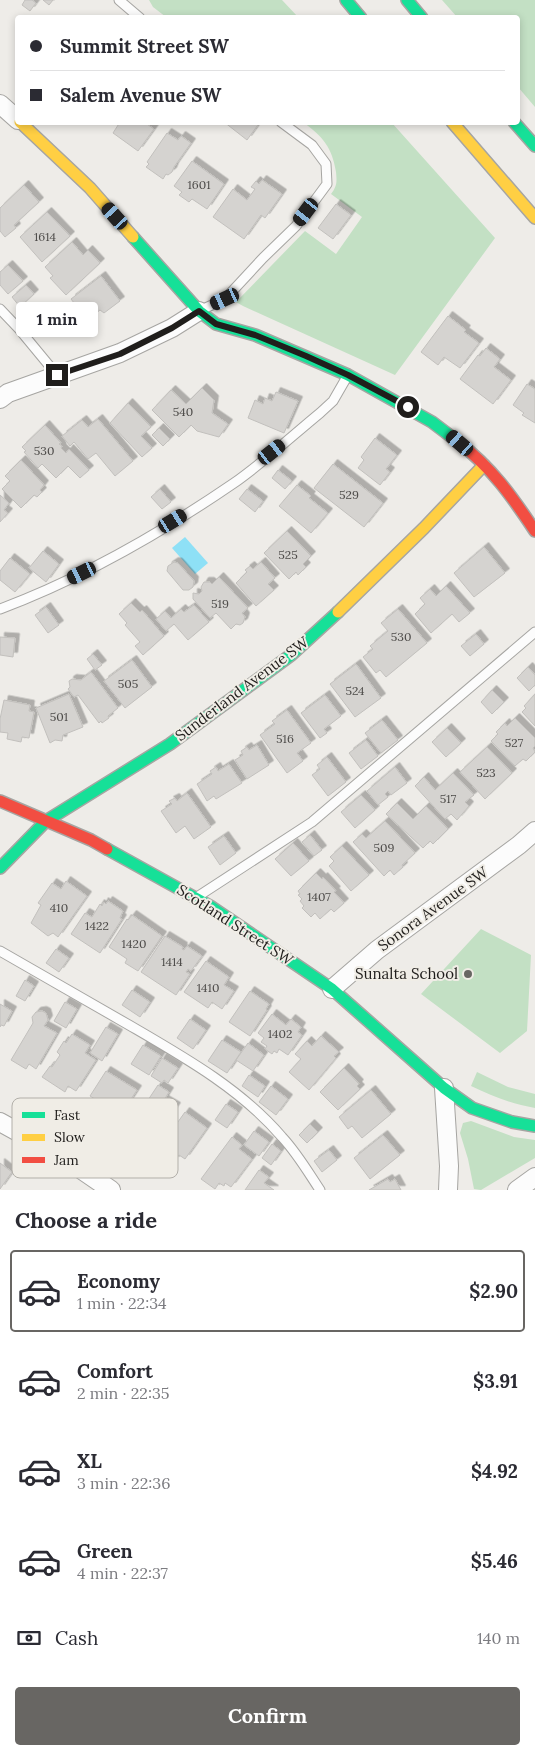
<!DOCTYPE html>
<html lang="en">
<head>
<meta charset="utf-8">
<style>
  :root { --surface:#fff; --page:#f2f2f3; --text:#2b2b33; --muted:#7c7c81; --line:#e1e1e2; --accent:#686663 }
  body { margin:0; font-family:Lora,serif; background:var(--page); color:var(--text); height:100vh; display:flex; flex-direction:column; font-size:19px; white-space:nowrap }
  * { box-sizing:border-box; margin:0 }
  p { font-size:16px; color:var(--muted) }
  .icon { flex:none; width:28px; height:28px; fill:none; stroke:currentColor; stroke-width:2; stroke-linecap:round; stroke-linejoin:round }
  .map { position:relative; height:1190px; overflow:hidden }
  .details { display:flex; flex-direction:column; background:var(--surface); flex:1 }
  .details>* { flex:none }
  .hud { position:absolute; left:15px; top:15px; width:505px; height:110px; border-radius:5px; box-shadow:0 2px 8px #0003; display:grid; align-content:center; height:110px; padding:0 15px; background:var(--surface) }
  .end { position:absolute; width:22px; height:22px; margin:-11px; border:6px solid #201e1c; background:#fff; box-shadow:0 0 0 2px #fff }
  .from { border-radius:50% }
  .bubble { position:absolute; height:35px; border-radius:5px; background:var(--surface); box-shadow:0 2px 8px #0003; font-size:16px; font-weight:700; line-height:35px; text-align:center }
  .car { position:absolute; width:15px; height:30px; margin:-15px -8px; border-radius:6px; box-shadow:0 0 4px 1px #0007; background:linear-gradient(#222 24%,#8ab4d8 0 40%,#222 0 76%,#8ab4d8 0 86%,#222 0) }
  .hud b { display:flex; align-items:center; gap:18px; height:48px; font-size:19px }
  .hud b+b { border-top:1px solid var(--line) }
  .hud i { width:12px; height:12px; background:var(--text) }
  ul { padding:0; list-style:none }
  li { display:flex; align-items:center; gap:15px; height:82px; margin:0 10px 8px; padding:0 5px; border:2px solid transparent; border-radius:5px }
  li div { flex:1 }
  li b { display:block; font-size:19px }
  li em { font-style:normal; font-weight:700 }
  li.on { border-color:var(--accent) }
  li>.icon { width:45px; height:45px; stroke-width:1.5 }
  h2 { padding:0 15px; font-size:22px; line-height:60px }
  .pay { display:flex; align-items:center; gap:12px; height:55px; padding:0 15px; font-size:19px }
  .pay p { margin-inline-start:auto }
  .button { display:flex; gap:10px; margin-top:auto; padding:10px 15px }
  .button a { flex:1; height:58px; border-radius:5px; background:var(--accent); color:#fff; font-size:20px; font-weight:700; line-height:58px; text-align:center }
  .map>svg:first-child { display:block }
  .green { fill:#c3e0c4 }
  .water { fill:#8ee0f6 }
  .building { fill:#d5d3d0; stroke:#c2c0bd; filter:url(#shadow) }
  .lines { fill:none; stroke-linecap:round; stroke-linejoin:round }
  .lane-casing { stroke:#a6a5a2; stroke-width:11 }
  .street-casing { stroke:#a6a5a2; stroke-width:20 }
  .fast-casing { stroke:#a6a5a2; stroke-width:14 }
  .slow-casing { stroke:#a6a5a2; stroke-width:14 }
  .jam-casing { stroke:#a6a5a2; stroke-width:14 }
  .lane { stroke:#fcfcfc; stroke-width:9 }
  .street { stroke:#fcfcfc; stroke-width:18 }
  .fast { stroke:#16e098; stroke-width:11 }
  .slow { stroke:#ffcf43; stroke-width:11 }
  .jam { stroke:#f24e42; stroke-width:11 }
  .route { stroke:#201e1c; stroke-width:6 }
  .poi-dot { fill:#686663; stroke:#f0ede6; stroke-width:2 }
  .labels { text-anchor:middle; stroke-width:4; stroke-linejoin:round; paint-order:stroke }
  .number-label { font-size:12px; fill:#4d4b49 }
  .street-label { font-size:15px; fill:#201e1c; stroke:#f0ede6 }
  .poi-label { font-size:15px; fill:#201e1c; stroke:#f0ede6; text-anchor:end }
  .key { fill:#f0ede6; stroke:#b2afa9; stroke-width:1 }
  .key-label { font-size:14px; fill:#201e1c }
</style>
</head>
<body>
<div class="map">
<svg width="535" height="1190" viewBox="0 0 535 1190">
  <defs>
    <filter id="shadow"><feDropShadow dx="4.5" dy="-4.5" stdDeviation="0" flood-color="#0004"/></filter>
  </defs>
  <rect width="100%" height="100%" fill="#eeece8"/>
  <path class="green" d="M149 0H282L298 17H166L153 7Z
    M442 0H535V107L518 87V18L457 17Z
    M304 123H392L495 238 395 375 243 306 236 302 305 231 336 254 362 217 331 194C337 186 337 182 336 172 332 147 323 137 304 123Z
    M481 929 531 955 527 1031 500 1053 421 994Z
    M477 1072 508 1087 535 1094V1108C511 1104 492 1096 471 1086Z
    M471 1121 514 1137 535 1140V1158L481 1190 474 1189 468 1159 460 1133 463 1123Z"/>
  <path class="water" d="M185 537 208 563 195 574 172 548Z"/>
  <path class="building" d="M25 0H32L36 3 30 11 22 5Z
    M43 0H53L49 5Z
    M120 122H144L154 129 138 151 113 133Z
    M224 122H260L247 140Z
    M167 133 178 140 181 136 191 143 174 167 172 172 168 175 166 174 163 179 146 167 149 164 147 162Z
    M192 161 224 184 207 209 192 199 189 202 179 195 182 192 174 186Z
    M262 180 282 194 265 218 261 215 244 239 213 217 233 189 247 200 255 189 251 187 256 181 259 184Z
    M24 185 39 202 14 225 16 228 5 237 0 231V208Z
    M336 204 351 215 333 239 318 228Z
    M47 212 70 236 42 262 20 237Z
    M72 242 83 255 88 250 100 263 66 295 50 278 53 276 45 267Z
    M8 265 23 281 8 294 0 285V272Z
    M101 276 120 301 104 313 100 310 87 320 71 299Z
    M26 285 34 294 20 307 12 297Z
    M448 316 466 330 464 332 479 343 460 368 444 357 438 365 421 352Z
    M486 348 500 359 494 367 511 380 493 404 460 379 478 355 480 356Z
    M527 384 535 389V423L522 415 524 413 513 405Z
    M202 388 214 400 212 413 228 424 219 437 197 431 191 425 179 437 152 410 171 390 186 404Z
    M276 392 298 401 284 433 248 418 255 400 263 404 265 398 272 401Z
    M128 403 151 427 141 436 152 448 142 457 110 423Z
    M98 419 133 461 115 476 96 453 88 459 74 442 70 446 62 436 82 420 88 427Z
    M45 425 61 443 59 444 62 446 61 448 66 453 69 449 89 470 80 478 68 466 56 478 42 464 38 468 24 452 26 451 22 447Z
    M159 428 170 439 163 446 152 435Z
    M375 438 397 455 386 469 390 472 380 485 358 468 364 460 361 457Z
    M21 460 44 485 40 490 42 492 37 497 34 495 21 508 2 489 10 481 5 476Z
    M333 464 383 503 364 527 314 488Z
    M278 470 292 481 285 489 272 478Z
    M297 485 311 496 309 498 328 513 311 533 279 506Z
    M160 489 171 502 162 509 151 497Z
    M247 489 263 501 255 512 239 499Z
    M0 495 9 503 4 510 8 513 0 522Z
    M287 531 311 556 303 564 306 567 298 575 296 572 289 579 264 553Z
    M484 547 505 573 474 597 454 573Z
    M43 551 59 564 46 582 29 568Z
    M10 558 30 574 15 592 0 580V571Z
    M174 562 178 563 194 581 193 587 189 590H183L167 571 168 566Z
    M261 562 275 578 268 584 274 590 256 606 236 583 247 572 245 570 250 566 253 569Z
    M219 577 248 608 242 613 245 617 243 623 240 625 236 624 231 629 216 613 210 618 193 599V593L199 594 202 591 201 587 204 582H210L212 584Z
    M446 586 470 613 459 622 452 614 431 633 415 614 425 604 420 598 430 589 436 596Z
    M131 603 140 612 142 610 164 636 143 655 135 646 140 642 125 625 127 623 119 614Z
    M194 605 209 622 188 640 174 624 166 631 156 619 165 611 171 618 181 609 184 612Z
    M46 607 59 625 48 633 35 615Z
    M398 609 427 643 386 677 380 670 376 673 363 657 373 649 370 646 388 631 381 623Z
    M476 634 484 644 470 656 461 646Z
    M0 637 15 638 13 657 0 655Z
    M93 654 102 665 95 670 87 659Z
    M132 660 152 687 125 708 104 681Z
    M356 664 381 698 355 717 330 684Z
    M528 667 535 675V685L529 691 517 678Z
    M91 672 118 708 108 716 109 718 102 723 101 721 99 723 78 695 74 697 68 689 70 687 69 681 72 679 81 680Z
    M492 690 504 702 492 714 481 702Z
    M69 694 83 727 63 735 62 741 55 740 50 743 36 708Z
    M535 694V726L522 712 526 708 524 706Z
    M325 695 341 716 324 729 327 733 320 738 301 713Z
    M4 700 30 705 29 711 34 712 29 738 22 737 21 742 7 739 8 733 0 732V719Z
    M287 710 311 743 297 753 303 761 287 773 260 735 275 724 272 721Z
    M515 718 535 738V746L533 748 535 752 526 761 523 759 515 766 491 741 498 734 496 732 505 723 507 726Z
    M382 720 398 740 381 753 365 733Z
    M447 728 461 743 446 757 432 742Z
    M366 740 378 756 361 769 349 753Z
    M257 745 269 765 247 779 235 760 243 755 241 751 247 747 249 750Z
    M487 747 512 773 485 799 460 772Z
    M327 757 346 782 328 796 312 775 320 769 317 765Z
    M229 764 242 783 216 799 214 796 207 801 197 784 212 774 210 771 216 767 218 771Z
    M395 767 407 783 391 795 388 791 385 794 388 797 378 805 367 791Z
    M453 773 474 795 465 802 469 806 457 820 451 814 445 819 415 786 424 777 435 790Z
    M187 793 211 827 194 839 185 826 176 833 161 811 172 804 169 801 175 798 177 801Z
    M361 795 375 810 355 828 341 812Z
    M397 803 413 819 426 806 448 829 433 844 430 841 423 848 386 814Z
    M385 821 415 853 402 865 403 867 394 875 390 870 384 876 353 842 362 834 366 838Z
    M310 835 322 850 314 856 302 842Z
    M224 836 236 853 220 865 208 847Z
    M293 843 309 861 291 876 275 859Z
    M342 846 369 875 351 891 329 866 334 861 330 857Z
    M316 873 322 879 323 877 336 891 334 892 344 903 334 912 331 909 320 919 315 913 311 917 302 908 304 906 300 901 302 899 298 895 300 894 298 891Z
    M66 881 87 896 58 937 53 933 48 936 31 923 41 905 38 903 52 883 61 889Z
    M108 901 123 911 120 918 122 919 100 953 71 934 85 913 92 917 100 904 102 906 104 902 106 904Z
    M132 915 162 936 138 971 125 963 127 959 109 947 127 919 128 920Z
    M165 936 183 947 182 949 184 950 187 946 202 956 191 971 188 969 186 972 190 974 176 995 141 972Z
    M56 949 69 958 59 972 46 963Z
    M206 961 229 977 224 985 234 991 222 1009 212 1002 208 1008 184 992Z
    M25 980 34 986 25 1001 16 996Z
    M132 990 150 1002 140 1017 122 1005Z
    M250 991 269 1004 266 1009 267 1010 250 1036 229 1022Z
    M65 1002 77 1009 66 1028 54 1021Z
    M0 1004 12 1011 4 1026 1 1025 0 1027Z
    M42 1011 46 1013 48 1020 44 1026 57 1033 36 1069 29 1064 26 1069 11 1060 33 1023 32 1017 36 1012Z
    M272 1014 286 1025 291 1019 301 1027 298 1032 302 1035 288 1055 279 1049 277 1053 274 1051 272 1054 265 1049 267 1046 261 1042 264 1038 258 1033Z
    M190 1019 206 1030 193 1049 177 1038Z
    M106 1027 118 1034 102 1061 90 1053Z
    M72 1034 90 1045 85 1053 96 1060 76 1091 68 1086 65 1092 42 1077 50 1066 52 1067 60 1055 57 1052 64 1041 66 1043Z
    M321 1036 339 1052 334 1056 336 1058 309 1090 289 1072 301 1059 295 1054 307 1041 312 1046Z
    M222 1040 241 1052 227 1073 208 1061Z
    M248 1043 264 1055 253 1071 236 1060Z
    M143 1045 161 1056 149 1075 131 1064Z
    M162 1058 178 1068 168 1083 164 1080 162 1083 151 1076Z
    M344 1068 359 1084 357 1086 360 1089 338 1110 320 1092Z
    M106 1071 137 1090 118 1119 103 1110 106 1106 90 1096Z
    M249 1075 265 1086 258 1097 242 1086Z
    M158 1085 169 1092 164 1100 176 1107 157 1135 150 1130 147 1134 132 1124Z
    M271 1086 288 1099 276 1115 259 1102Z
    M371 1090 391 1114 362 1138 352 1126 348 1129 339 1117Z
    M226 1104 238 1112 227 1128 215 1120Z
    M185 1112 207 1128 185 1159 179 1155 175 1161 158 1150Z
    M310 1124 318 1132 307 1143 299 1135Z
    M254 1131 269 1142 259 1156 244 1145Z
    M383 1135 400 1155 370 1179 354 1158Z
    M232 1137 242 1145 239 1149 252 1159 231 1187 225 1183 224 1186 219 1183 215 1189 201 1179Z
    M272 1144 281 1151 271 1165 262 1158Z
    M329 1150 337 1160 322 1172 314 1161Z
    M0 1163 12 1172 0 1189Z
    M259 1170 269 1177 264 1183 274 1190H245Z
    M388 1179 390 1182 395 1179 401 1190H369Z"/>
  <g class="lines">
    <defs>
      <path id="lane" d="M119 0 140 18
        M0 309 19 329 57 375
        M201 310 225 299 263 258 296 226 327 184 326 164 312 145 281 122
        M0 609C83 578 161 533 234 483 264 462 292 436 320 413L333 401 348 375
        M197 897 312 822 535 632
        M0 951C43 976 86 1000 129 1025 184 1057 241 1089 282 1137 297 1153 308 1172 320 1190"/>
      <path id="street" d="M0 104 18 120
        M0 399 8 393 120 353 172 328 199 311
        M332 989 377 950 519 845 535 831
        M444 1088 449 1166 448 1190
        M0 1122 63 1157 111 1190
        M517 1190 535 1177"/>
      <path id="fast" d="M346 0 361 18
        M407 0 422 18
        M514 122 535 146
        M133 237 199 311 216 324 255 335 348 375 432 422 457 441
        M107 849 210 906 332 989 444 1088 472 1108 512 1122 535 1126
        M0 868 46 821 170 744 291 655 338 612"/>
      <path id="slow" d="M20 122 90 188 133 237
        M452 122 535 218
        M338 612 424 528 484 465"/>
      <path id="jam" d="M457 441C492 468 511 495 535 531
        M0 801 91 840 107 849"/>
    </defs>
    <use href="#lane" class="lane-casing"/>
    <use href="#street" class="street-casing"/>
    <use href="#fast" class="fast-casing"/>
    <use href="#slow" class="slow-casing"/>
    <use href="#jam" class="jam-casing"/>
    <use href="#lane" class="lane"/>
    <use href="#street" class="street"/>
    <use href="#fast" class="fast"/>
    <use href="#slow" class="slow"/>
    <use href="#jam" class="jam"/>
  </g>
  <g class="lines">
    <path class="route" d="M57 375 120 354 172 328 199 311 216 324 255 335 306 356 348 375 408 407"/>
  </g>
  <circle class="poi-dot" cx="468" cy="974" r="5"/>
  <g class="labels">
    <g class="number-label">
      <text x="199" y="189">1601</text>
      <text x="45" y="241">1614</text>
      <text x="183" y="416">540</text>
      <text x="44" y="455">530</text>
      <text x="349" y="499">529</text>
      <text x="288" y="559">525</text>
      <text x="220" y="608">519</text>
      <text x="401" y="641">530</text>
      <text x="128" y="688">505</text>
      <text x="355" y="695">524</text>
      <text x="59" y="721">501</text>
      <text x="285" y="743">516</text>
      <text x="514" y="747">527</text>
      <text x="486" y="777">523</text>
      <text x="448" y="803">517</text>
      <text x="384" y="852">509</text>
      <text x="319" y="901">1407</text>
      <text x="59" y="912">410</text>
      <text x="97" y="930">1422</text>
      <text x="134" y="948">1420</text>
      <text x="172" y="966">1414</text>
      <text x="208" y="992">1410</text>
      <text x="280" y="1038">1402</text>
    </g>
    <g class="street-label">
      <text transform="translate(242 689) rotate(-37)" y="5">Sunderland Avenue SW</text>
      <text transform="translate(433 909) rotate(-36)" y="5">Sonora Avenue SW</text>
      <text transform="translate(235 925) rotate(33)" y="5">Scotland Street SW</text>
    </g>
    <g class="poi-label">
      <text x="458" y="979">Sunalta School</text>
    </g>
  </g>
  <rect x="12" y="1098" width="166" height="80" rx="8" class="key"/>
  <rect x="22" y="1112" width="23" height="6" fill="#16e098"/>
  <rect x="22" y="1134" width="23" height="7" fill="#ffcf43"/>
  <rect x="22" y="1157" width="23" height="6" fill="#f24e42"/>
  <g class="key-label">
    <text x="54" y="1120">Fast</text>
    <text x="54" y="1142">Slow</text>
    <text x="54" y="1165">Jam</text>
  </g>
</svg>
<i class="end from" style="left:408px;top:407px"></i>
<i class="end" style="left:57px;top:375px"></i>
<div class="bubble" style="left:16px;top:302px;width:82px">1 min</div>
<i class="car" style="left:306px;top:212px;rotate:217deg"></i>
<i class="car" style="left:115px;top:216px;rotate:318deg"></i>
<i class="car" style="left:225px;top:299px;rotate:245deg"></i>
<i class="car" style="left:460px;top:443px;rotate:311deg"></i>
<i class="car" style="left:272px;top:452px;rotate:52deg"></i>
<i class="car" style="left:173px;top:521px;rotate:59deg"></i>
<i class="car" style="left:82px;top:573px;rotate:244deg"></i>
<div class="hud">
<b><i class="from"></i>Summit Street SW</b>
<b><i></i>Salem Avenue SW</b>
</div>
</div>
<section class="details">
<h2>Choose a ride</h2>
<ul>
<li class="on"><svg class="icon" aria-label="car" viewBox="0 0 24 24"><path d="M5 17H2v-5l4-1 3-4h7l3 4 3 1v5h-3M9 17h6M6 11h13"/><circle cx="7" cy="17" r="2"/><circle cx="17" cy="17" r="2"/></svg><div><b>Economy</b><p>1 min · 22:34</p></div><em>$2.90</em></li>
<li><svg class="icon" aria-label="car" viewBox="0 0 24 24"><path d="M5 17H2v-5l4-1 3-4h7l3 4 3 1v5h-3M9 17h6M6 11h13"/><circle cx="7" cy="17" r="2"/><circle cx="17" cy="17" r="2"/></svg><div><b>Comfort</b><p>2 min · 22:35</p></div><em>$3.91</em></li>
<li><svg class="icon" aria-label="car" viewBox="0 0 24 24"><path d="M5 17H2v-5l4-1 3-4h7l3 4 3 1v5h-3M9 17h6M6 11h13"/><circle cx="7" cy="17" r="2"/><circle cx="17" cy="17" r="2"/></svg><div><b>XL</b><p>3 min · 22:36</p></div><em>$4.92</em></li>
<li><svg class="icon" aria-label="car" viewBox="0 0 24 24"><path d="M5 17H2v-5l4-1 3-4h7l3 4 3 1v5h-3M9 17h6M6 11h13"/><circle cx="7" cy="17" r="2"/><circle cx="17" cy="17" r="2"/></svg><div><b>Green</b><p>4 min · 22:37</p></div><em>$5.46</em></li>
</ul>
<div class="pay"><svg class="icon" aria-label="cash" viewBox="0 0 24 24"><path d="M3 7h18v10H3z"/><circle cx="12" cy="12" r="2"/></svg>Cash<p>140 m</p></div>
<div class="button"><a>Confirm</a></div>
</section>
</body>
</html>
